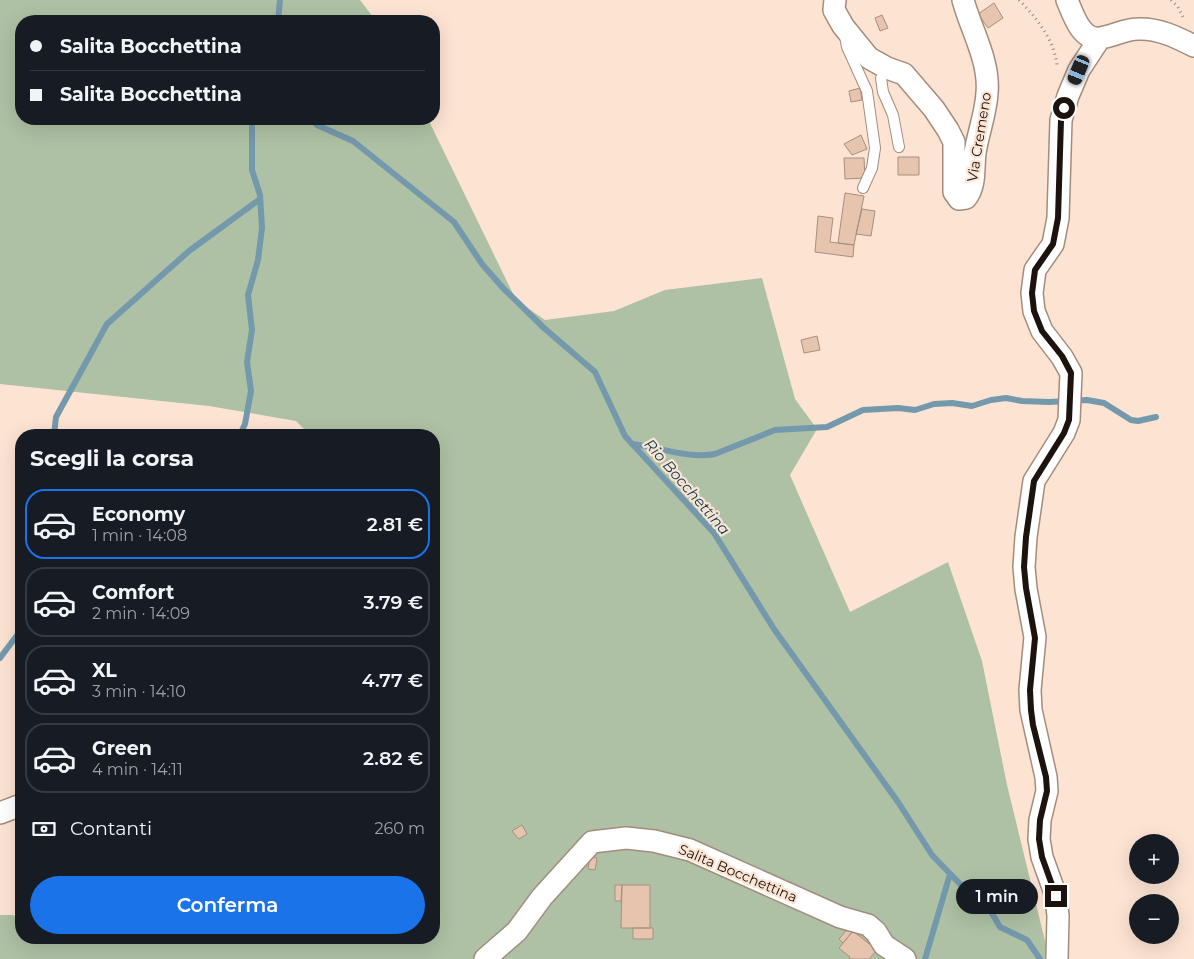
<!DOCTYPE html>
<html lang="it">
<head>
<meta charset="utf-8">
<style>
  :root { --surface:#171b24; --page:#242831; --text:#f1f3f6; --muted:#9ea1a6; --line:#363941; --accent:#1a73e8 }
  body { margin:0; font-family:Montserrat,sans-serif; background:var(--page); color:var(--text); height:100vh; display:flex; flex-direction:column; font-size:19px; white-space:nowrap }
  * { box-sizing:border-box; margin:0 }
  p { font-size:16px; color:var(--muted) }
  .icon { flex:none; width:28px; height:28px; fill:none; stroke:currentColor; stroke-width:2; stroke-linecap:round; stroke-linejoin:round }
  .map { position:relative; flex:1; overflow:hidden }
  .details { position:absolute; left:15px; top:429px; width:425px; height:515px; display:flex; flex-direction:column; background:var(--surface); border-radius:20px; box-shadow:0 5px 20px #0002 }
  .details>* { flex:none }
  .banner { position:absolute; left:15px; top:15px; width:425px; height:110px; border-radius:20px; box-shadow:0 5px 20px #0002; display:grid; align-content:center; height:110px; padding:0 15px; background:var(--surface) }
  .fabs { position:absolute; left:1129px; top:834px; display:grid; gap:10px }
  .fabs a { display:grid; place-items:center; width:50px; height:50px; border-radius:50%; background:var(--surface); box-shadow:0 5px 20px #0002; font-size:25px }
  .end { position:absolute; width:22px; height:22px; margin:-11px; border:6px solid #1c130e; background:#fff; box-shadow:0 0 0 2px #fff }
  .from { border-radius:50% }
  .bubble { position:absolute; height:35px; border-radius:18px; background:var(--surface); box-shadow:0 5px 20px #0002; font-size:16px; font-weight:600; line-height:35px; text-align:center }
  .car { position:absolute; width:15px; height:30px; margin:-15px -8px; border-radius:6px; box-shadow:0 0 4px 1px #0007; background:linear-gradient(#222 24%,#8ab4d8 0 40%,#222 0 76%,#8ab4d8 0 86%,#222 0) }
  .banner b { display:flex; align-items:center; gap:18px; height:48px; font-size:19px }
  .banner b+b { border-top:1px solid var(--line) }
  .banner i { width:12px; height:12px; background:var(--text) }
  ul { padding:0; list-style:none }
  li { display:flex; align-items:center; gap:15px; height:70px; margin:0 10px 8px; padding:0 5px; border:2px solid var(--line); border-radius:20px }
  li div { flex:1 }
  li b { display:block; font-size:19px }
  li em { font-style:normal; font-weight:600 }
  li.on { border-color:var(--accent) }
  li>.icon { width:45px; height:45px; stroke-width:1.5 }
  h2 { padding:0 15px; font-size:22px; line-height:60px }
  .pay { display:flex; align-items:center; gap:12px; height:55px; padding:0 15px; font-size:19px }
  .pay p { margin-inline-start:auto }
  .primary-button { display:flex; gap:10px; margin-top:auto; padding:10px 15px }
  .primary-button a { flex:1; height:58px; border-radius:30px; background:var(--accent); color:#fff; font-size:20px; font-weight:600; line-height:58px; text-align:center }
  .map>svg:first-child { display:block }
  .green { fill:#aec1a4 }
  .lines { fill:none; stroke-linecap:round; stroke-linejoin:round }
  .stream { stroke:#7499ac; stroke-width:6 }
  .building { fill:#e6c4ae; stroke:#a79081 }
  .service-casing { stroke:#a48c7d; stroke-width:12 }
  .minor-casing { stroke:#a48c7d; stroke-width:24 }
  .path { stroke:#99877c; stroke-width:3; stroke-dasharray:1 4; stroke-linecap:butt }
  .service { stroke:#fff; stroke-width:10 }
  .minor { stroke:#fff; stroke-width:21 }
  .route { stroke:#1c130e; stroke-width:6 }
  .labels { text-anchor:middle; stroke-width:4.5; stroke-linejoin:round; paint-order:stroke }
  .street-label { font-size:14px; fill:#1c130e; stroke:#fce3d2 }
  .water-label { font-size:15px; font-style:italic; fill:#053d51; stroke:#fce3d2 }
</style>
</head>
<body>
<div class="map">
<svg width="1194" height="959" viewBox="0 0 1194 959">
  <rect width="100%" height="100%" fill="#fce3d2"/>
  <path class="green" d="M0 0H360L376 21H21V119H428L516 300 545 320 614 311 665 290 762 278 795 399 817 429 790 475 850 612 948 562 982 661 1007 785 1047 949 1061 959H0V915H13L21 919V938H434V571L436 566 434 564V435H310L296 421 209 406 0 384Z"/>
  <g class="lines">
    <path class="stream" d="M278 21 280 0
      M311 119 317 125 353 141 454 222 482 264 503 288 544 328 595 372 625 436 714 533 774 629 898 802 932 855 962 886 990 910 1000 927 1027 940 1040 959
      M54 435 56 417 107 324 189 251 260 199
      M240 435 245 424 251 391 247 362 252 330 248 295 258 260 262 228 260 195 252 170V119
      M632 444C660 447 687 459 715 454L775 430 827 427 863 410 898 408 915 410 934 404 952 403 972 406 991 400 1006 398 1022 401 1049 402 1087 400 1104 403 1131 420 1138 421 1156 417
      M0 658 21 630
      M925 959 950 874"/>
  </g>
  <path class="building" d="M994 3 1003 18 988 28 978 14Z
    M882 15 888 28 880 31 875 18Z
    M860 88 862 100 851 102 849 91Z
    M861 135 867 149 852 155 844 144Z
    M898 157H919V175H898Z
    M844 158H864L865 178 845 179Z
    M845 193 864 196 854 245 838 243Z
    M862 209 875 211 871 236 856 234Z
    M818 216 833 218 830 242 854 245 853 257 815 252Z
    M817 336 820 350 804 353 801 340Z
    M522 825 527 834 519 839 512 831Z
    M590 857 597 858 595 870 588 869Z
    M615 885H622L621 901H615Z
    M622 885H650V928H621Z
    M849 927 853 931 843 943 839 939Z
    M633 928H653V939H633Z
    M853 931 877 950 869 959H849L850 957 839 948Z"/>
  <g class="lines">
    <defs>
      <path id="service" d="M845 36 847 47 867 91 875 148 872 168 863 188
        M887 68 881 78 883 92 893 115 899 147"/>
      <path id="minor" d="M835 0 834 10 843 26 869 58 887 68 904 74 934 109 948 130 954 142V192L959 199 966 198C976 185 973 169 975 153 978 133 986 113 987 93 990 61 971 30 963 0
        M1067 0C1073 14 1081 41 1100 38 1114 36 1125 29 1138 29 1158 28 1176 37 1194 46
        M0 813 21 805
        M485 959 517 931 542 897 592 842 626 838 654 841 690 850 840 917 868 925 876 932 884 945 905 959
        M1057 959 1058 916 1056 896 1042 857 1039 839 1040 820 1047 791 1046 777 1031 710 1030 690 1035 637 1026 589 1024 567 1026 537 1034 481 1064 433 1069 420 1071 373 1062 357 1042 331 1034 311 1032 293 1035 270 1053 244 1058 218 1061 120 1068 96 1079 70 1100 38"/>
    </defs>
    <use href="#service" class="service-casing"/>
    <use href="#minor" class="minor-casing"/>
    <path class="path" d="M1019 0C1037 18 1054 40 1057 65
      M1171 0 1178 7 1183 17"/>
    <use href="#service" class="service"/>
    <use href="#minor" class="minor"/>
  </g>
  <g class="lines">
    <path class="route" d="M1056 896 1042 857 1039 839 1040 820 1047 791 1046 777 1033 725 1031 710 1030 690 1035 638 1026 588 1024 567 1026 537 1034 481 1064 433 1069 420 1071 373 1062 356 1042 331 1034 311 1032 293 1035 270 1053 244 1058 218 1061 120 1064 108"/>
  </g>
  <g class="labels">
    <g class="street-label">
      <text transform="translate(979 137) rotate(-81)" y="5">Via Cremeno</text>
      <text transform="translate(738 873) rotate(23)" y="5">Salita Bocchettina</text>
    </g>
    <g class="water-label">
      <text transform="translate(687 487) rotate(49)" y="5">Rio Bocchettina</text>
    </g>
  </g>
</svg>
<div class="fabs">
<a>+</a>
<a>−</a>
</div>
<i class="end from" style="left:1064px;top:108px"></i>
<i class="end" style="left:1056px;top:896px"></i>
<div class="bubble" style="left:956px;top:879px;width:82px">1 min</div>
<i class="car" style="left:1079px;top:70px;rotate:203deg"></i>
<div class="banner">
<b><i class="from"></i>Salita Bocchettina</b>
<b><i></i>Salita Bocchettina</b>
</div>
<section class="details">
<h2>Scegli la corsa</h2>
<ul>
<li class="on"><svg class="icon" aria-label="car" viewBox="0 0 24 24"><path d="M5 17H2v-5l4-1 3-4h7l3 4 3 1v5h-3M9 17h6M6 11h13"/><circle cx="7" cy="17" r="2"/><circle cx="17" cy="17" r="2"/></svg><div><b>Economy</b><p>1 min · 14:08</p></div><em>2.81 €</em></li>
<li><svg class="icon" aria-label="car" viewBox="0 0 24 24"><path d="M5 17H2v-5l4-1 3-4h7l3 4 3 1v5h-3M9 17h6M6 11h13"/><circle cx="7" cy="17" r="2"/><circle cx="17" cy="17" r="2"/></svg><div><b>Comfort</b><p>2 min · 14:09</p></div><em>3.79 €</em></li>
<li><svg class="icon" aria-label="car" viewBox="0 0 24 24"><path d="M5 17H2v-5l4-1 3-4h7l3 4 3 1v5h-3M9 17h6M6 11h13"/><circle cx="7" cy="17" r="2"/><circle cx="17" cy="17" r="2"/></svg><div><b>XL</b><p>3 min · 14:10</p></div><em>4.77 €</em></li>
<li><svg class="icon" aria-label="car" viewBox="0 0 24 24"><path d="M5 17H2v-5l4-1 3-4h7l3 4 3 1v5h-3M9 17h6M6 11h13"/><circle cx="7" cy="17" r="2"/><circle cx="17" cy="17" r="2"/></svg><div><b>Green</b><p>4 min · 14:11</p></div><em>2.82 €</em></li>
</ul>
<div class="pay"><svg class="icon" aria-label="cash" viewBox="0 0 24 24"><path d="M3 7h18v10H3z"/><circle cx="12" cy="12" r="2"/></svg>Contanti<p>260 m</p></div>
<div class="primary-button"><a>Conferma</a></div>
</section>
</div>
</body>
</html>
